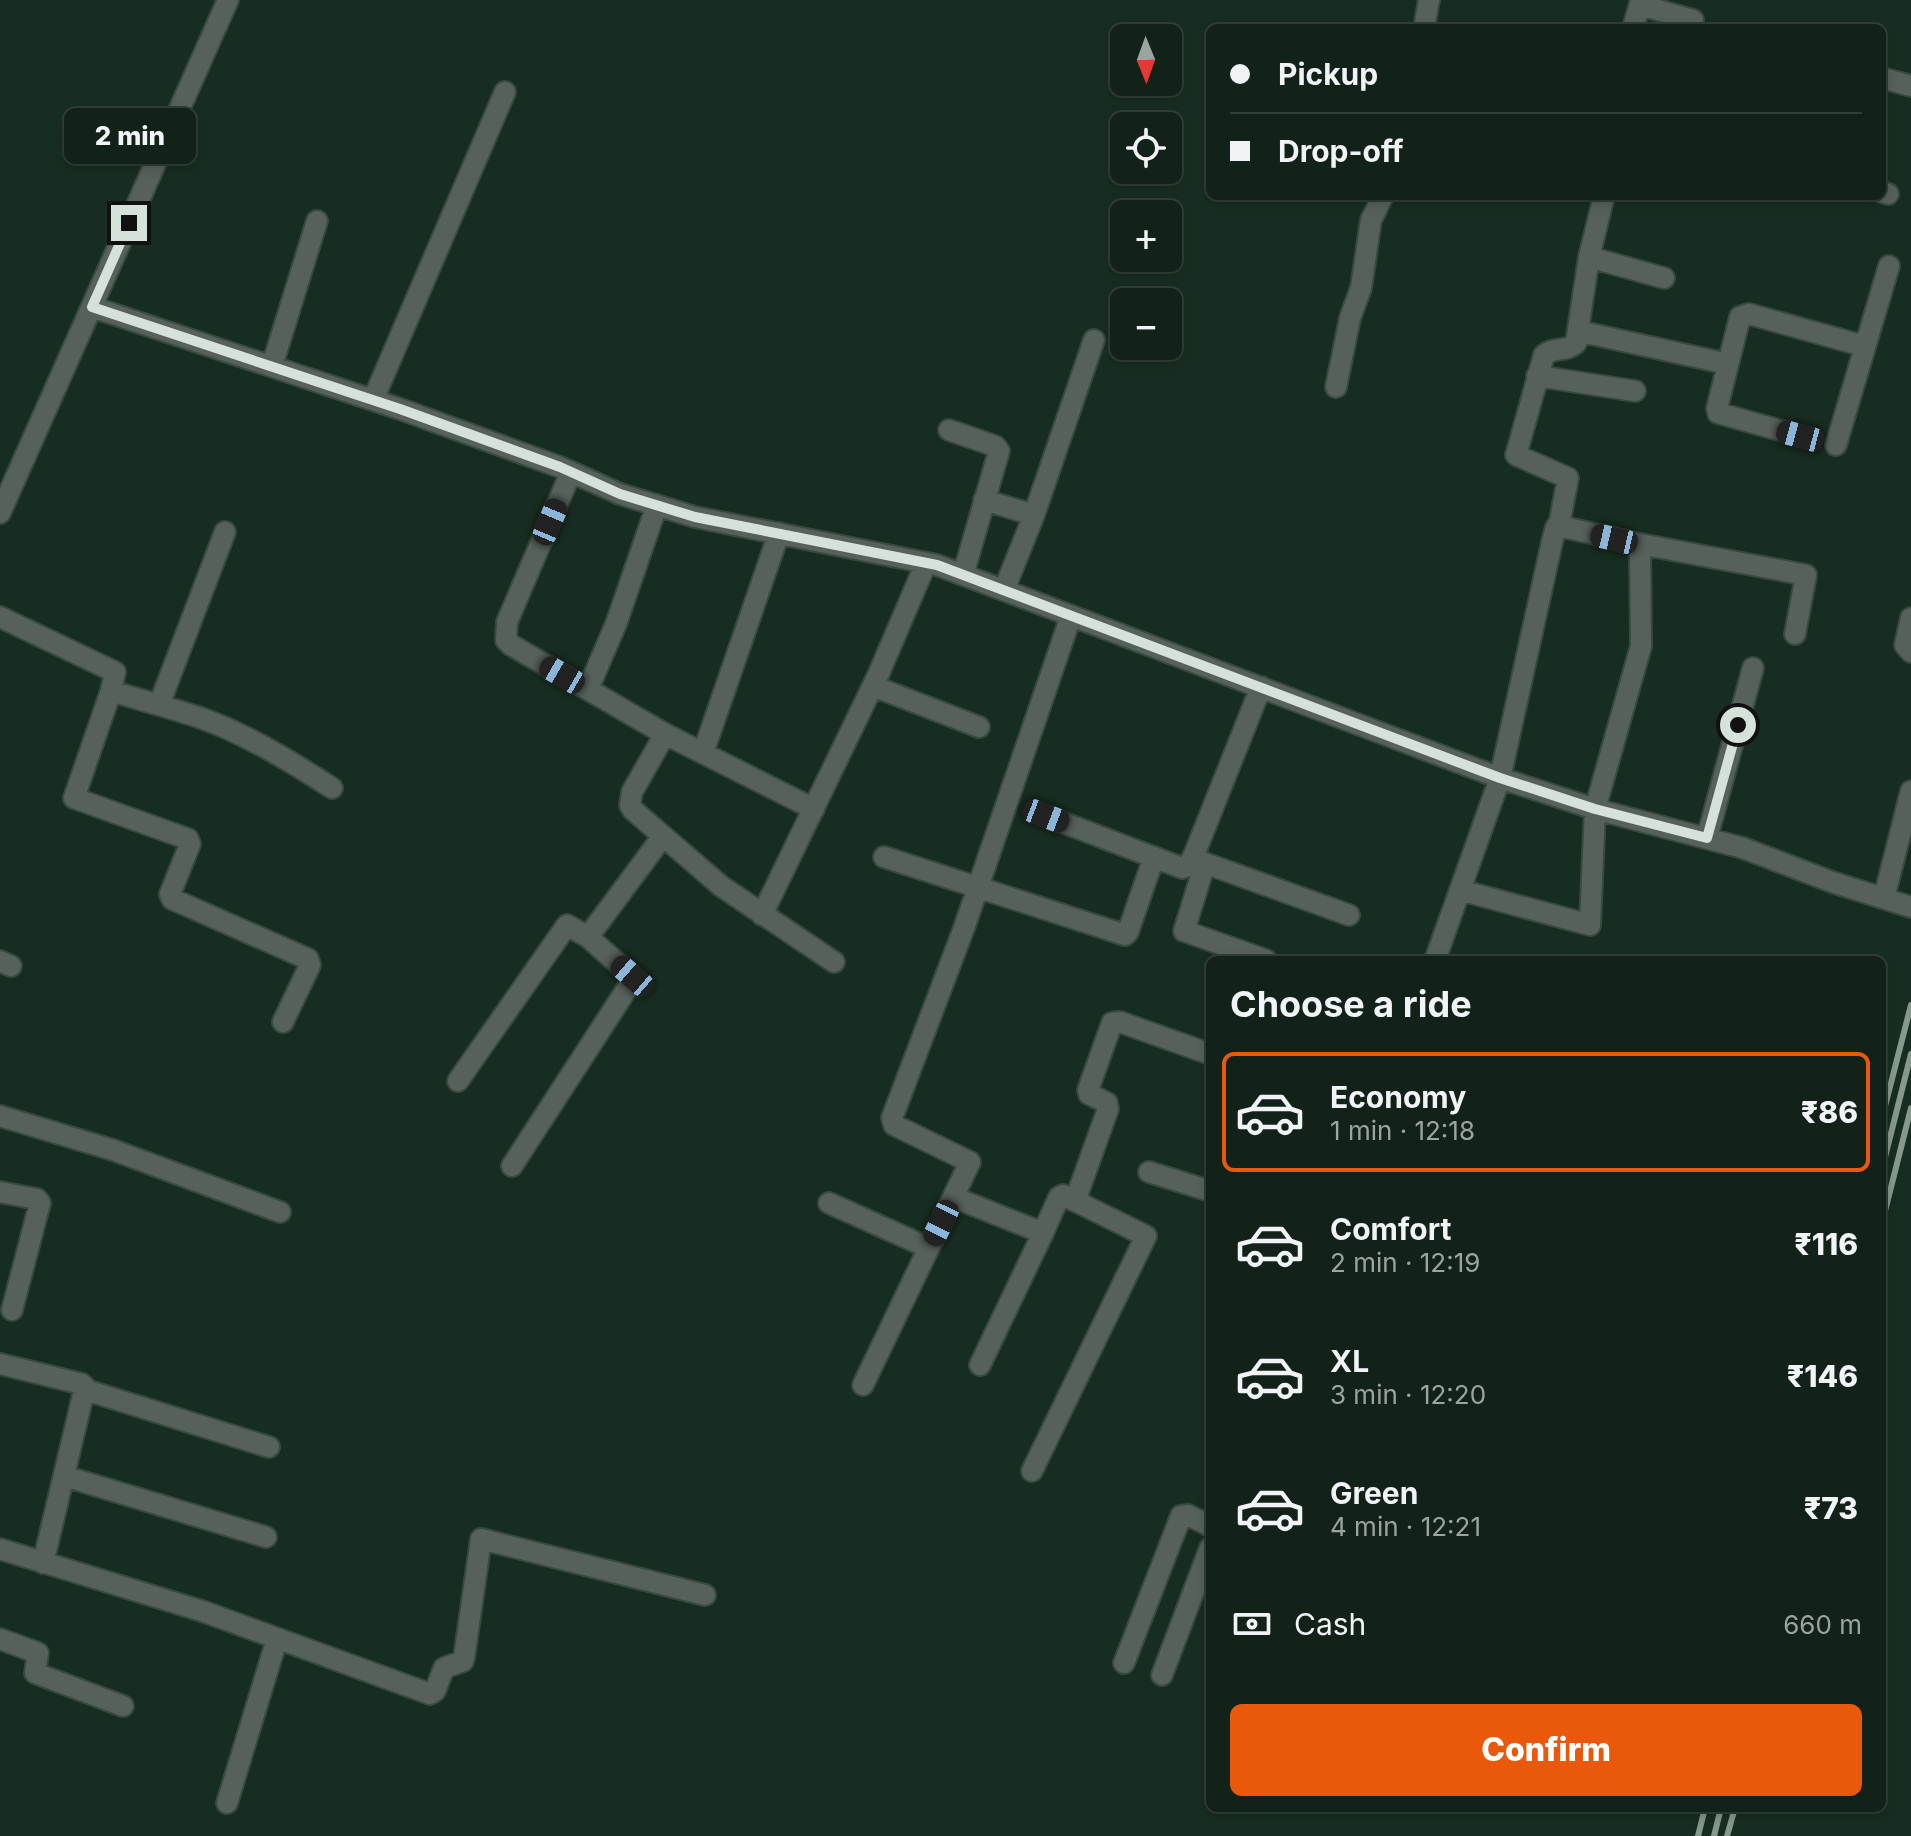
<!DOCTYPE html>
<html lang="en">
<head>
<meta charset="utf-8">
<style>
  :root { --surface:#122219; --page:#1b2a22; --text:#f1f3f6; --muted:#9ca4a2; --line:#313f38; --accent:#ea580c }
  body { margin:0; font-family:Inter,sans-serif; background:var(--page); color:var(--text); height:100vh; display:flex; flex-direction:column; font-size:30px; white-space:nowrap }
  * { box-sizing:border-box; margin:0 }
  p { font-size:26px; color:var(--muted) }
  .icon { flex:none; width:44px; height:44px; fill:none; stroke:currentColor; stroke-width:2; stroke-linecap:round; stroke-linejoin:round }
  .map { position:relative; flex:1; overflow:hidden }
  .sheet { position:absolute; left:1206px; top:956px; width:680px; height:856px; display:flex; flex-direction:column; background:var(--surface); border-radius:12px; box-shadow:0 4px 12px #0003,0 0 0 2px var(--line) }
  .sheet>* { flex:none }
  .guide { position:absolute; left:1206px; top:24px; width:680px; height:176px; border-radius:12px; box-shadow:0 4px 12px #0003,0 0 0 2px var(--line); display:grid; align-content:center; height:176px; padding:0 24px; background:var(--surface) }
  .needle { width:52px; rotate:179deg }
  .fabs { position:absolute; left:1110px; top:24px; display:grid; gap:16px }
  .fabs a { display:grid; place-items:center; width:72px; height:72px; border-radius:12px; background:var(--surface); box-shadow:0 4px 12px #0003,0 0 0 2px var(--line); font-size:40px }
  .end { position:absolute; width:36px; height:36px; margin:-18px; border:10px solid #d5e2d9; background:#111; box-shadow:0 0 0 4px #111 }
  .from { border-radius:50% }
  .bubble { position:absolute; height:56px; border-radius:12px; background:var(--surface); box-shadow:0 4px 12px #0003,0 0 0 2px var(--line); font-size:26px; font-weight:800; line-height:56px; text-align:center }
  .car { position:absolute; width:24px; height:48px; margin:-24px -12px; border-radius:10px; box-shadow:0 0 6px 2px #0007; background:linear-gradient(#222 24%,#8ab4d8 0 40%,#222 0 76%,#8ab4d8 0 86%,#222 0) }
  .guide b { display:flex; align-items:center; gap:28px; height:76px; font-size:30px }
  .guide b+b { border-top:2px solid var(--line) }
  .guide i { width:20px; height:20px; background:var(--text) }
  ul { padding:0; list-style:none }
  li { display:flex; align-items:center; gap:24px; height:120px; margin:0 16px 12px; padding:0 8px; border:4px solid transparent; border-radius:12px }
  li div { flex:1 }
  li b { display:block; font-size:30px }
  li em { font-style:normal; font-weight:800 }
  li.active { border-color:var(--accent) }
  li>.icon { width:72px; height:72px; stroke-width:1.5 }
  h2 { padding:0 24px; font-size:36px; line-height:96px }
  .pay { display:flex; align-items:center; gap:20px; height:88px; padding:0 24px; font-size:30px }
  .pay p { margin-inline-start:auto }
  .primary-button { display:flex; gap:16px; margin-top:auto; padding:16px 24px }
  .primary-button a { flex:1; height:92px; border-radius:12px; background:var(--accent); color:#fff; font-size:32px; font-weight:800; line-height:92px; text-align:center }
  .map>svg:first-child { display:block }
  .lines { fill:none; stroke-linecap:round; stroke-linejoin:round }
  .minor-casing { stroke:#364a3e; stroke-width:24 }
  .minor { stroke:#57615b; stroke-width:20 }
  .rail { stroke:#87988d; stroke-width:6 }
  .route { stroke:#d5e2d9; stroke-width:10 }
</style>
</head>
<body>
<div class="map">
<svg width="1911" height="1836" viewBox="0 0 1911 1836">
  <rect width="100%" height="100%" fill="#182d21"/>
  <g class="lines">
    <defs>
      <path id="minor" d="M1640 5 1693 20
        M1424 28 1429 0
        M1633 28 1641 0
        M1882 78 1911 86
        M1882 192 1888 194
        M1604 196 1589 257 1576 343C1567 352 1553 347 1544 355L1516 455 1568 478 1560 520 1563 527 1640 544 1806 575 1795 634
        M1589 257 1664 278
        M92 307 400 409 560 467 620 494 695 517 937 565 1500 778 1595 809 1743 848 1832 882 1911 907
        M1578 331 1728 364
        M272 366 317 221
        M1537 376 1635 391
        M1336 387 1350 318 1361 288 1371 220 1383 196
        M373 400 505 92
        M949 430 995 446 999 451 963 575
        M1800 436 1718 413 1717 408 1740 317 1749 314 1864 346
        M1836 445 1889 266
        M571 472 507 622 506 640 511 645 665 734 814 809
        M984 500 1034 515
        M0 513 228 0
        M1004 590 1034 515 1094 340
        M0 617 115 672 111 691 74 798 188 839 190 844 170 894 172 899 308 959 310 965 283 1022
        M1911 618 1905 645 1911 652
        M873 686 979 727
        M1261 687 1194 855 1199 861 1349 915
        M588 689 616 624 657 505
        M111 691C141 700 171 708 201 718 248 735 290 761 332 788
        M159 705 225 532
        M665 734 632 792 630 805 633 810 721 886 834 962
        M703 753 779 533
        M1046 816 1182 868 1188 866 1194 855
        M1707 838 1753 668
        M884 857 1125 935 1128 932 1154 857
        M1205 863 1184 931 1266 960
        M1460 890 1590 925 1595 809 1641 646 1640 544
        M1884 898 1911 791
        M762 915 879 673 926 563
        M1435 960 1500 778 1552 542 1556 527 1560 524
        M0 961 11 966
        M458 1081 567 925 588 937
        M0 1116 113 1150 280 1212
        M512 1166 632 981V976L588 937 663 836
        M1149 1172 1210 1191
        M0 1192 37 1199 40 1203 12 1310
        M953 1197 1043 1233 1059 1197 1063 1195 1146 1236 1032 1471
        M1075 1201 1108 1109 1107 1103 1089 1094 1088 1090 1112 1023 1120 1022 1210 1054
        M829 1203 929 1248
        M0 1364 82 1384 85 1387 43 1563
        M980 1365 1043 1233
        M863 1385 970 1162 894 1125 892 1118 964 928 1071 616
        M86 1390 269 1447
        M64 1476 266 1537
        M0 1549 202 1611 430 1694 435 1691 444 1668 463 1661 464 1658 481 1539 705 1595
        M0 1639 38 1653 35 1673 123 1706
        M1124 1663 1181 1516 1188 1515 1210 1526
        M1162 1675 1210 1548
        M227 1803 277 1639"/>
    </defs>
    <use href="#minor" class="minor-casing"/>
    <use href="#minor" class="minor"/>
    <path class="rail" d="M1882 1118 1911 1005
      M1882 1169 1911 1054
      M1882 1223 1911 1108
      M1698 1836 1705 1808
      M1714 1836 1721 1808
      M1727 1836 1735 1808"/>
  </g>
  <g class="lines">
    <path class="route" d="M129 223 92 307 400 409 560 467 620 494 695 517 937 565 1500 778 1595 809 1707 838 1738 725"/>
  </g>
</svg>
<div class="fabs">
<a><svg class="needle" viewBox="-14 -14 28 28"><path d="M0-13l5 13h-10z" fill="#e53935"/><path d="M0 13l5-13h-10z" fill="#9ca4a2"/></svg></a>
<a><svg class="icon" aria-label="locate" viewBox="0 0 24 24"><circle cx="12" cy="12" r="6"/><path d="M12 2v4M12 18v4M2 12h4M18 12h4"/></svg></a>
<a>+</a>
<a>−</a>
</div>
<i class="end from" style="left:1738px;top:725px"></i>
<i class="end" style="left:129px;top:223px"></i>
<div class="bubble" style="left:64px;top:108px;width:132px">2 min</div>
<i class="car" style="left:1800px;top:436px;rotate:285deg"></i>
<i class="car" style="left:550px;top:522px;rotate:23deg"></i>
<i class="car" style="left:1614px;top:539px;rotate:283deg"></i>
<i class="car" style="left:562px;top:675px;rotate:300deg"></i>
<i class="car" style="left:1046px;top:816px;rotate:111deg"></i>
<i class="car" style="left:632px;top:976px;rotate:311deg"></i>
<i class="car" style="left:941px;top:1223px;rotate:206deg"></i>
<div class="guide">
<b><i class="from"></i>Pickup</b>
<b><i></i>Drop-off</b>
</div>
<section class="sheet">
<h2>Choose a ride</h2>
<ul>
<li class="active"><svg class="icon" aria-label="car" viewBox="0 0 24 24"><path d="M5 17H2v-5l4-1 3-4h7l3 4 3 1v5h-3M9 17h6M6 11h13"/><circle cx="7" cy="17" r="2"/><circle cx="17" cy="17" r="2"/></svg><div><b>Economy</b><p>1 min · 12:18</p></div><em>₹86</em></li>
<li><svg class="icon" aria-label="car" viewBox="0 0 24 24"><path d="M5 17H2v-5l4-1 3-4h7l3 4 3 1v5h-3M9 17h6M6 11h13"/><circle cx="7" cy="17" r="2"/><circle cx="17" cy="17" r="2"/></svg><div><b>Comfort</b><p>2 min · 12:19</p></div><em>₹116</em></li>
<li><svg class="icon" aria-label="car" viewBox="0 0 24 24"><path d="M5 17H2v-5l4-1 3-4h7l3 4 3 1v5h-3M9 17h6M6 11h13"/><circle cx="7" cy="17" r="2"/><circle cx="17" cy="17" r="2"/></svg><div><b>XL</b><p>3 min · 12:20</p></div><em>₹146</em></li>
<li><svg class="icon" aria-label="car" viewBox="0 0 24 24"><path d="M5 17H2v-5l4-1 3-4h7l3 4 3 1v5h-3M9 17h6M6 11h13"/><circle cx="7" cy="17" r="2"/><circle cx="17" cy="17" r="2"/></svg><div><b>Green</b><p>4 min · 12:21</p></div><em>₹73</em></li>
</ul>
<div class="pay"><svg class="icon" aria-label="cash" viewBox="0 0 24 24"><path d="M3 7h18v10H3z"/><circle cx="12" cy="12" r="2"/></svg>Cash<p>660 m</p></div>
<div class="primary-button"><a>Confirm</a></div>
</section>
</div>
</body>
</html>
